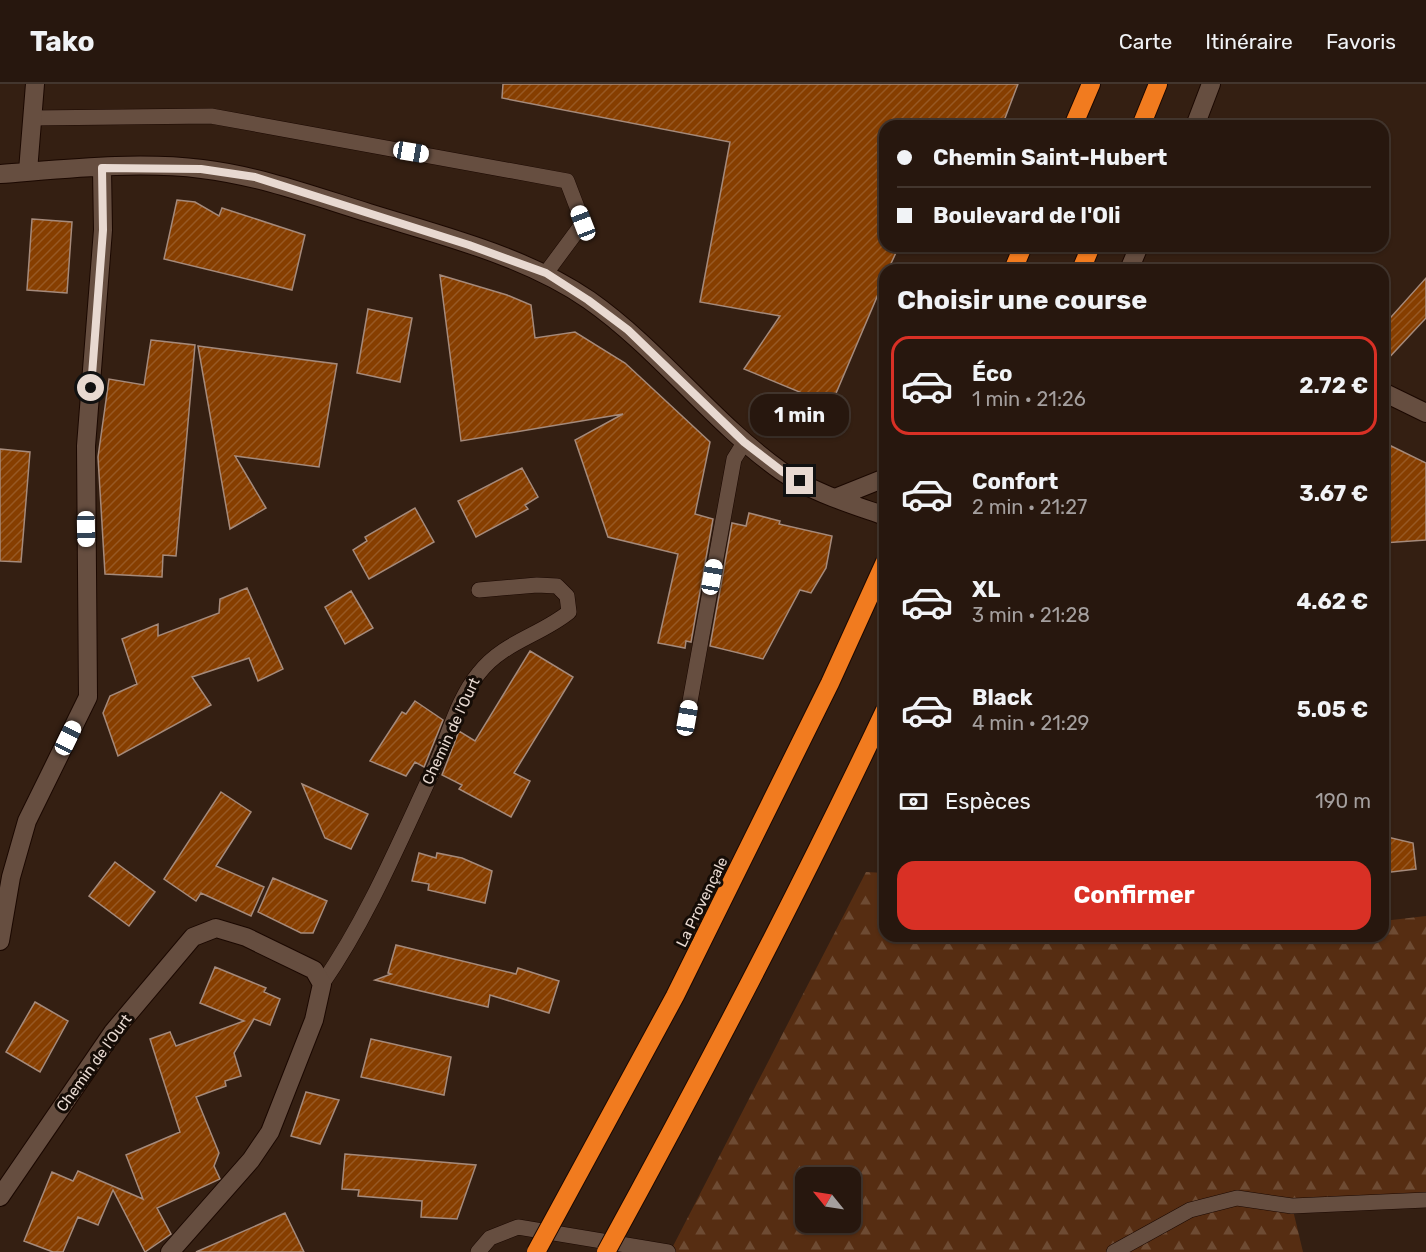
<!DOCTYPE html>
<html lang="fr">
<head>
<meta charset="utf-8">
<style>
  :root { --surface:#27170e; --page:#2f2017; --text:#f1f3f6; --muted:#a49f9e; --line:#43362e; --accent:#d93025 }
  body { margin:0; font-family:Rubik,sans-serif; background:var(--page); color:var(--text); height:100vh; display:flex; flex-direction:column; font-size:22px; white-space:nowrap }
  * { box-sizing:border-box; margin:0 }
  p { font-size:20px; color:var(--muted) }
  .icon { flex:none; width:33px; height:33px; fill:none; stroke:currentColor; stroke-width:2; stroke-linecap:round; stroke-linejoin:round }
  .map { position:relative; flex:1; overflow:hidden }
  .sheet { position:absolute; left:879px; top:180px; width:510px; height:678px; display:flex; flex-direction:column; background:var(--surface); border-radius:18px; box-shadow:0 2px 4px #0004,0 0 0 2px var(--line) }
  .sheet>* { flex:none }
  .banner { position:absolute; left:879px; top:36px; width:510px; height:132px; border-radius:18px; box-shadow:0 2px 4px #0004,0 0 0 2px var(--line); display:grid; align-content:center; height:132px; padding:0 18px; background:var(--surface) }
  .needle { width:39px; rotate:300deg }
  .tools { position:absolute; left:795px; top:1083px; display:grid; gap:12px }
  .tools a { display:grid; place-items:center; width:66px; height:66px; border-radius:12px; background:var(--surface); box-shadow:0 2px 4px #0004,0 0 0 2px var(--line); font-size:30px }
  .end { position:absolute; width:27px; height:27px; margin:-14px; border:8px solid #e8d9d1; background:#111; box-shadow:0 0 0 3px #111 }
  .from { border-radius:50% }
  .bubble { position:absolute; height:42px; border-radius:18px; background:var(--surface); box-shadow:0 2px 4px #0004,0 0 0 2px var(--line); font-size:20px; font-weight:700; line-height:42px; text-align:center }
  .car { position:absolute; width:18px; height:36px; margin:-18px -9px; border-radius:8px; box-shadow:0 0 4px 2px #0007; background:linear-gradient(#fff 24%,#345 0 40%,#fff 0 76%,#345 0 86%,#fff 0) }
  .banner b { display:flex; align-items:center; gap:21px; height:57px; font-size:22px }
  .banner b+b { border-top:2px solid var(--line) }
  .banner i { width:15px; height:15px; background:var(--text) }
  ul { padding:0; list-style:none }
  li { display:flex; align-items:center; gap:18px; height:99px; margin:0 12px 9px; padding:0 6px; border:3px solid transparent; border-radius:18px }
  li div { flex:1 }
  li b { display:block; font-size:22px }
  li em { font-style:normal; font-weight:700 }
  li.current { border-color:var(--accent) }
  li>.icon { width:54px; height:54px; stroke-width:1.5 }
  h2 { padding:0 18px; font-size:27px; line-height:72px }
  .pay { display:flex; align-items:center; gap:15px; height:66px; padding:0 18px; font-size:22px }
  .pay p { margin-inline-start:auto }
  .primary-button { display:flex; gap:12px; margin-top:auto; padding:12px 18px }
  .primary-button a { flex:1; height:69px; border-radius:18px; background:var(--accent); color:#fff; font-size:24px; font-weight:700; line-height:69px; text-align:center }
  header { display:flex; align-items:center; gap:36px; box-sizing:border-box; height:84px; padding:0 30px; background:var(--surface); border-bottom:2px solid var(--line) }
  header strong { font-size:28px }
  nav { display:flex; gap:33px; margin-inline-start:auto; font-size:21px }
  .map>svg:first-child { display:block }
  .forest { fill:url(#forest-firs); fill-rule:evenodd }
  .building { fill:url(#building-hatch); stroke:#a58a7b; stroke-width:1.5 }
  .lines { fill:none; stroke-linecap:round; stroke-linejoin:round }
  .lane-casing { stroke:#1b0801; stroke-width:16 }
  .street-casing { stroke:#1b0801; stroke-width:20 }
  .highway-casing { stroke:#1b0801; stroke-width:20 }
  .lane { stroke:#664e40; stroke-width:15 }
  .street { stroke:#664e40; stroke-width:18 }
  .highway { stroke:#f17b1f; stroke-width:18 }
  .highway-bridge-casing { stroke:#1b0801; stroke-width:20; stroke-linecap:butt }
  .highway-bridge { stroke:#f17b1f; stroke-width:18 }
  .route { stroke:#e8d9d1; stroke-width:8 }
  .labels { text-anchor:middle; stroke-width:6; stroke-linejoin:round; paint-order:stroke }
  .street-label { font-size:15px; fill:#e8d9d1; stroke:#150c06 }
</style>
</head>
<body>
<header>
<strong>Tako</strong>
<nav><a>Carte</a><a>Itinéraire</a><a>Favoris</a></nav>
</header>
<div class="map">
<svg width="1426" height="1168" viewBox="0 0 1426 1168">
  <defs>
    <pattern id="forest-firs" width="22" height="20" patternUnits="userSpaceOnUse" patternTransform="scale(1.5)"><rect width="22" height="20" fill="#562d12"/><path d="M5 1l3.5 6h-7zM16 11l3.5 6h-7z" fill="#6e4b33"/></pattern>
    <pattern id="building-hatch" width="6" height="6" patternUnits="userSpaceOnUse" patternTransform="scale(1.5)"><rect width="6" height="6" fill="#863e00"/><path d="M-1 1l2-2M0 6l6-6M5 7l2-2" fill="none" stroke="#975924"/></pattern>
  </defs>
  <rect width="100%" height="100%" fill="#341f12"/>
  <path class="forest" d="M866 788 885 789V852H1383V837L1426 832V1116L1292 1122 1303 1168H670ZM806 1094H850V1138H806Z"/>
  <path class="building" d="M503 0H1018L1002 42H885V162H899L888 186H885V194L831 321 744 285 780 232 700 218 730 58 502 14Z
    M177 116 195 118 219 132 222 124 305 151 292 206 164 175Z
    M32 135 72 138 67 209 27 206Z
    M440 191 507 211 531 221 535 254 575 248 625 279 710 358 695 430 713 435 691 558 686 557 685 564 658 559 678 470 608 453 575 356 623 330 461 357Z
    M1426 194V234L1383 280V242Z
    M368 225 412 234 400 298 357 289Z
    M151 256 195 261 176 472 163 471 162 493 105 490 98 373 109 295 144 301Z
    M198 262 337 280 319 383 235 372 266 424 230 445Z
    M1383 358 1426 379V456L1383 459Z
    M0 365 30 368 21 478 0 477Z
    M522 384 538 413 525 421 528 425 476 453 458 417Z
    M415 424 434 458 369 495 353 466 367 457 365 453Z
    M749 429 780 437 779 440 832 452 826 484 811 509 800 506 763 575 710 562 732 439 746 442Z
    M247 504 283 585 258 597 249 574 192 593 211 621 118 672 103 629 110 612 137 600 122 555 158 540V552L219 529 220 515Z
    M351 507 373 544 345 560 325 523Z
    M530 567 573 593 514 689 530 697 511 733 459 705 462 701 442 691 459 647 475 657Z
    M415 617 443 636 424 683 415 678 406 692 370 677 402 628 406 630Z
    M302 700 368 730 351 765 325 754Z
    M221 708 251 728 216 782 264 803 251 832 201 809 196 817 164 795Z
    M1383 752 1413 759 1416 785 1383 789Z
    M419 769 436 774 437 769 462 774 492 787 485 819 428 806 429 800 412 797Z
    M115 778 155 808 129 842 89 812Z
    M273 794 327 817 313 849H301L258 828Z
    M396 861 516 890 518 884 559 897 549 929 490 911 488 923 375 896 391 890 388 889Z
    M215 883 266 904 264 908 280 915 270 941 254 935 234 969 241 992 225 997 226 1002 196 1013 219 1069 214 1082 220 1095 157 1124 171 1150 145 1168 113 1106 98 1141 78 1133 63 1168H53L24 1157 52 1088 73 1097 78 1087 143 1115 126 1071 180 1048 150 955 170 948 176 962 244 937 200 919Z
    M35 918 68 937 40 988 6 968Z
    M371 955 451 973 444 1011 361 993Z
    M306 1008 339 1016 320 1060 291 1052Z
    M345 1070 476 1081 457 1135 421 1133 422 1117 358 1112 359 1106 342 1105Z
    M285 1129 304 1168H196Z"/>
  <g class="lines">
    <defs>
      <path id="lane" d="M32 34 211 32 567 97 583 139 546 189
        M687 634 734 375 744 359
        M322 900C369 832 401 754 436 680 449 650 458 614 479 589 503 558 541 551 569 528L567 512 557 502 537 501 479 506
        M478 1168 490 1154 518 1143 668 1168
        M1114 1168 1190 1126 1237 1114 1292 1122 1426 1116"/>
      <path id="street" d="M1195 42 1211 0
        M28 87 35 0
        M0 90C66 85 136 77 202 85 260 92 314 112 369 129 443 152 525 172 589 216 660 266 711 337 781 387 811 408 851 420 885 432
        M1129 186 1139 162
        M1383 308 1426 329
        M835 414 885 394
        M0 857 11 793 27 737 88 613 86 362 103 146 102 85
        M0 1113 113 948 193 853 216 844 246 853 314 886 322 900 314 936 270 1048 251 1076 170 1168"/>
      <path id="highway" d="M1073 42 1091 0
        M1141 42 1158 0
        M1013 186 1023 162
        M1081 186 1091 162"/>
    </defs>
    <use href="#lane" class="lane-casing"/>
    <use href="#street" class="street-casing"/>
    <use href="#highway" class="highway-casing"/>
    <use href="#lane" class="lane"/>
    <use href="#street" class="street"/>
    <use href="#highway" class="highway"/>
    <defs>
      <path id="highway-bridge" d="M536 1168 675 912 830 599 885 478
        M606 1168C704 989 798 810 885 626"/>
    </defs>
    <use href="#highway-bridge" class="highway-bridge-casing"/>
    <use href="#highway-bridge" class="highway-bridge"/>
  </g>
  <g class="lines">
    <path class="route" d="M91 304 103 146 102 84 201 85 255 93 469 161 546 189 588 216 628 246 744 358 783 388 800 397"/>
  </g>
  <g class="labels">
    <g class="street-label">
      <text transform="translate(451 647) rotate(-65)" y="5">Chemin de l'Ourt</text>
      <text transform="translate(702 818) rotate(-64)" y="5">La Provençale</text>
      <text transform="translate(94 979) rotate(-54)" y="5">Chemin de l'Ourt</text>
    </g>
  </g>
</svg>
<div class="tools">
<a><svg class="needle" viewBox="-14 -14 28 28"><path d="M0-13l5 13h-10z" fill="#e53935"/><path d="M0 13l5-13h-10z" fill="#a49f9e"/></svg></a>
</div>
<i class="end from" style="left:91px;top:304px"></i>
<i class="end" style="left:800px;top:397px"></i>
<div class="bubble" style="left:750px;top:310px;width:99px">1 min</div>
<i class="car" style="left:411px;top:68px;rotate:100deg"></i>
<i class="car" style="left:583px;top:139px;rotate:339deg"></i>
<i class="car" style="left:86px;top:445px;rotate:179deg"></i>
<i class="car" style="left:712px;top:493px;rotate:10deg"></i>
<i class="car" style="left:687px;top:634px;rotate:10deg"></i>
<i class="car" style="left:68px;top:654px;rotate:26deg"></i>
<div class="banner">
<b><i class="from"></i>Chemin Saint-Hubert</b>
<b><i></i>Boulevard de l'Oli</b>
</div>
<section class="sheet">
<h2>Choisir une course</h2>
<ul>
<li class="current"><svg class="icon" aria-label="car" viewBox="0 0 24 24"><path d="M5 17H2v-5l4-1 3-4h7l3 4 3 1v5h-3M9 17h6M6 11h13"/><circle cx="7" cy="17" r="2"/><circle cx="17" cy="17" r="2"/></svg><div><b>Éco</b><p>1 min · 21:26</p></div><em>2.72 €</em></li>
<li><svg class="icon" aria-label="car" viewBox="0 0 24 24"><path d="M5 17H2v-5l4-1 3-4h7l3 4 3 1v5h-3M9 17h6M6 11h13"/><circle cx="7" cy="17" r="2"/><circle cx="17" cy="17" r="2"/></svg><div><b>Confort</b><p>2 min · 21:27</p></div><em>3.67 €</em></li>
<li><svg class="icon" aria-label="car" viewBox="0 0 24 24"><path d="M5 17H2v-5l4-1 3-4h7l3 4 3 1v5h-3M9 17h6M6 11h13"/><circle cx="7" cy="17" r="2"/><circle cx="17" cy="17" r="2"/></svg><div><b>XL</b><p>3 min · 21:28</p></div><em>4.62 €</em></li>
<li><svg class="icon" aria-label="car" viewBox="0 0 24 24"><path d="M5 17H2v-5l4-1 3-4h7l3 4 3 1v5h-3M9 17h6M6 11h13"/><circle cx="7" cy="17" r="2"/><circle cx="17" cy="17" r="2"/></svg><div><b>Black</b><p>4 min · 21:29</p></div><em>5.05 €</em></li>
</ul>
<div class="pay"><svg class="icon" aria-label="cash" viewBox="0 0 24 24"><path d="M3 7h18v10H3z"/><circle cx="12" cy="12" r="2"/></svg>Espèces<p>190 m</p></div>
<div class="primary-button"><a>Confirmer</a></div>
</section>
</div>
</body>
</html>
